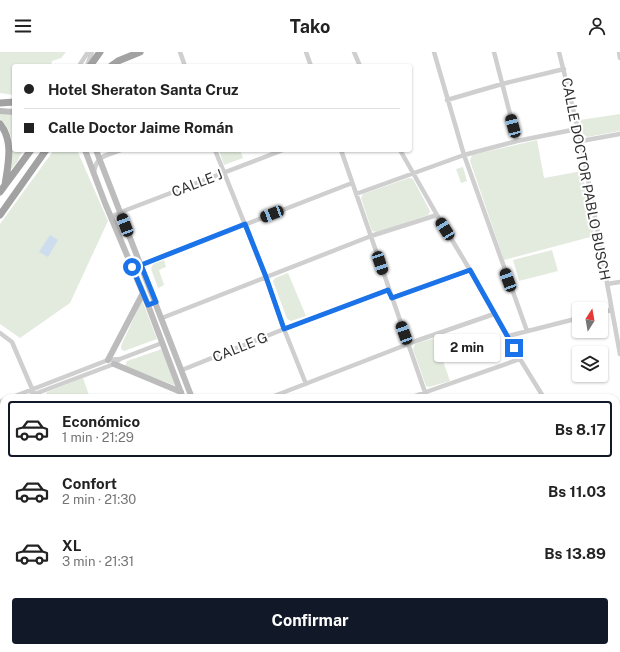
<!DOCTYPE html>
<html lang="es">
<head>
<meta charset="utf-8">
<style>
  :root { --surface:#fff; --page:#f2f2f2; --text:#222; --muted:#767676; --line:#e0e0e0; --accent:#111827 }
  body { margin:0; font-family:"Public Sans",sans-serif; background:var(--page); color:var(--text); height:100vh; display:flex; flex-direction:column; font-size:15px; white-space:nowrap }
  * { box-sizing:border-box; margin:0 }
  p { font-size:13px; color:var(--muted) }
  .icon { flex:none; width:22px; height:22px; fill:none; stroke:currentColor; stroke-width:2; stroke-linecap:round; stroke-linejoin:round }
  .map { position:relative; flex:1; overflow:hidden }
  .drawer { position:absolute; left:0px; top:342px; width:620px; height:258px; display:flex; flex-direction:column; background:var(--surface); border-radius:12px 12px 0 0; box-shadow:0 1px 3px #0004 }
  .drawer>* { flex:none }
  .top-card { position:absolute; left:12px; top:12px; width:400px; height:88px; border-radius:4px; box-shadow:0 1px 3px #0004; display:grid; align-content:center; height:88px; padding:0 12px; background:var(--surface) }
  .needle { width:26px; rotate:11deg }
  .buttons { position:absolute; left:572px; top:250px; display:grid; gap:8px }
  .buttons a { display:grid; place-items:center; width:36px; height:36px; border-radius:4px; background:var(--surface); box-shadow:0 1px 3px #0004; font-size:20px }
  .end { position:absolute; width:18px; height:18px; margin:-9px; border:5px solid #1a73e8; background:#fff; box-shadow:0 0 0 2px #fff }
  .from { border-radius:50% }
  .bubble { position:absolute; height:28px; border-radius:4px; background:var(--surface); box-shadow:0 1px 3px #0004; font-size:13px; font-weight:700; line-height:28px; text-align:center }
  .car { position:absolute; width:12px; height:24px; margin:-12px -6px; border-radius:5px; box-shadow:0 0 3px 1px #0007; background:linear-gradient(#222 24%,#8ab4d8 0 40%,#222 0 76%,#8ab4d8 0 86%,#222 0) }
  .top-card b { display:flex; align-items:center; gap:14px; height:38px; font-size:15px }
  .top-card b+b { border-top:1px solid var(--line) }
  .top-card i { width:10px; height:10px; background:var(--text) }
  ul { padding:7px 0 0; list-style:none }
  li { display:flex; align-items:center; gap:12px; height:56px; margin:0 8px 6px; padding:0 4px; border:2px solid transparent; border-radius:4px }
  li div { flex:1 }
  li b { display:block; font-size:15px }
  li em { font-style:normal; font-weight:700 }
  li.on { border-color:var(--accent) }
  li>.icon { width:36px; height:36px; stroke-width:1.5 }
  .primary-button { display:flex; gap:8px; margin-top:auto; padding:8px 12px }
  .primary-button a { flex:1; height:46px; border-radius:4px; background:var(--accent); color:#fff; font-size:16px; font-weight:700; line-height:46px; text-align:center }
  header { display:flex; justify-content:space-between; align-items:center; height:52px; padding:0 12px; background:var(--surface); font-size:18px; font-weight:700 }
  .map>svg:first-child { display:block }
  .green { fill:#e3ebde }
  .water { fill:#cddded }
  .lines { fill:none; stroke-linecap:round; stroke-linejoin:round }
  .stream { stroke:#cddded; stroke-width:1.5 }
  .minor { stroke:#cfcfcf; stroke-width:4.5 }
  .tertiary { stroke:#cfcfcf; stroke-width:5.5 }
  .secondary { stroke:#bcbcbc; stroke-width:6 }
  .trunk { stroke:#a2a2a2; stroke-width:7 }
  .route { stroke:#1a73e8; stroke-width:5 }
  .labels { text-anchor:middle; stroke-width:4; stroke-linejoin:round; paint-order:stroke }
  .street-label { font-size:14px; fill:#323232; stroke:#fff }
</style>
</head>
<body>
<header><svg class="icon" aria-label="menu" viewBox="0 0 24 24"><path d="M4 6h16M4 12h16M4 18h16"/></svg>Tako<svg class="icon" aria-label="person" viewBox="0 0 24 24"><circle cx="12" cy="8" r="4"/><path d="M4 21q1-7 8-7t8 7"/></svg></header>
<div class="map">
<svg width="620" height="600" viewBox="0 0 620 600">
  <rect width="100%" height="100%" fill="#fff"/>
  <path class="green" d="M0 0H66L61 6 52 9 51 14H14V43L0 41Z
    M0 61 14 62V98H23L17 110 10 119C12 98 17 83 0 67Z
    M620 62V79L587 85 583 82 580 68Z
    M537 88 544 126 582 119 594 184 504 208 470 109 472 103Z
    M54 98H77L108 169 70 251 20 286 0 272V172Z
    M219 98H240L243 106 224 113Z
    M463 115 467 129 461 131 456 117Z
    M409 126 413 127 430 159 428 163 377 180 372 179 361 146 363 142Z
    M552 198 558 219 519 229 513 208Z
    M164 208 166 215 159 218 164 233 158 236 151 217 153 212Z
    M288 221 306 264 291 269 287 267 273 229 275 226Z
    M142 248 157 287 124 299 121 297V294Z
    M435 286 450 329 429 335 426 334 413 297 415 292Z
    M162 297 176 334 125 314 127 309Z
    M83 326 90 346H44L47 340Z"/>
  <path class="water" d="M50 183 58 188 48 205 39 200Z"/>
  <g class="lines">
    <path class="stream" d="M616 532 620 530
      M443 600 453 596"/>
    <path class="minor" d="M180 0 185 14
      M306 0 311 14
      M354 0 360 14
      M434 0 464 103 527 279
      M494 0 517 89
      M559 0 581 89 620 302
      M619 0 620 6
      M79 14 88 0
      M87 14 92 0
      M447 48 502 32 564 17
      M581 89 620 82
      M215 98 266 225 284 277 306 332
      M341 98 427 346
      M400 98 437 163 470 218 520 307 544 346
      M94 120C97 102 107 104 121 98
      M356 142 464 103 517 89 577 77
      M111 165 121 160 283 98
      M141 213 352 131
      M607 232 620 230
      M391 246 470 218
      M601 260 612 258
      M162 266 371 184 437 163
      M0 281 12 290 36 346
      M508 284 579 266
      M182 318 284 277 388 238
      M10 346 108 308 120 307
      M24 346 114 312 120 307 162 291
      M269 346 416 289 494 262
      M409 346 520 307
      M0 350 4 348
      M0 356 4 354
      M616 381 620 380
      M0 437 4 436
      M616 465 620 472
      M0 501 4 500
      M0 554 4 552
      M501 596 502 600
      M0 597 2 600
      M13 600 24 596
      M151 600 162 596"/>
    <path class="tertiary" d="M616 525 620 523
      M430 600 440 596"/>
    <path class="secondary" d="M0 59 14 60
      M85 98 105 151 148 253 183 346
      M96 98 192 346
      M108 308 143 241
      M114 312 181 340
      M280 596 282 600
      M291 596 293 600"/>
    <path class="trunk" d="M90 14 100 0
      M111 14 118 9 140 0
      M0 51 14 50
      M0 72C14 89 8 112 5 133
      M0 140 31 98
      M0 163 46 98"/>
  </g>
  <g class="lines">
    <path class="route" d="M132 215 148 253 156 250 141 213 245 172 266 225 284 277 388 238 392 246 470 218 514 296"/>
  </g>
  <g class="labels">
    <g class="street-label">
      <text transform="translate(586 127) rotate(79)" y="5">CALLE DOCTOR PABLO BUSCH</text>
      <text transform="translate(197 131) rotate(-21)" y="5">CALLE J</text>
      <text transform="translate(240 295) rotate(-22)" y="5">CALLE G</text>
    </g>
  </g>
</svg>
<div class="buttons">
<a><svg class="needle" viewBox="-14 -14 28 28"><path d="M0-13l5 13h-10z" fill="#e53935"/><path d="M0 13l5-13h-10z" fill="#767676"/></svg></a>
<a><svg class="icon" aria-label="layers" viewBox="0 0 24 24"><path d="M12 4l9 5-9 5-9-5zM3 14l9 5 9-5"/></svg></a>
</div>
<i class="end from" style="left:132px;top:215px"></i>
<i class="end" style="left:514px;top:296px"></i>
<div class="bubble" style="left:434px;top:282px;width:66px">2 min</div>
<i class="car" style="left:513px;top:74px;rotate:345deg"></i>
<i class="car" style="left:272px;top:162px;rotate:249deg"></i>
<i class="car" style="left:125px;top:173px;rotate:339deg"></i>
<i class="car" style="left:445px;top:177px;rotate:328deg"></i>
<i class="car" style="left:380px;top:211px;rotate:162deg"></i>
<i class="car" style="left:508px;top:228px;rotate:340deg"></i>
<i class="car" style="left:404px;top:281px;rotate:340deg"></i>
<div class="top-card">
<b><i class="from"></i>Hotel Sheraton Santa Cruz</b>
<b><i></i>Calle Doctor Jaime Román</b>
</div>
<section class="drawer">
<ul>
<li class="on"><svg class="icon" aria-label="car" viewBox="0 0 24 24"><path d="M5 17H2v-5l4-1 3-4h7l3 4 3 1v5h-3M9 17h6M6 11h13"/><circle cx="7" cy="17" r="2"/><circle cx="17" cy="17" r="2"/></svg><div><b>Económico</b><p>1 min · 21:29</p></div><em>Bs 8.17</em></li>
<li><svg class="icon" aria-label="car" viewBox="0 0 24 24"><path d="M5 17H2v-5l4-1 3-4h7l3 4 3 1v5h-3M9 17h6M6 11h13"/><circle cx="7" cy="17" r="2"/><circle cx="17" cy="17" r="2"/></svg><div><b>Confort</b><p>2 min · 21:30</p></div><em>Bs 11.03</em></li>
<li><svg class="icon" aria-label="car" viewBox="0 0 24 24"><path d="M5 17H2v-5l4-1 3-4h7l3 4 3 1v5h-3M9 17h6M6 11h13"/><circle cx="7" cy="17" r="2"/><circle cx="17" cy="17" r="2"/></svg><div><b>XL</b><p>3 min · 21:31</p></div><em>Bs 13.89</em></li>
</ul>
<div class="primary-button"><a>Confirmar</a></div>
</section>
</div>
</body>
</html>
